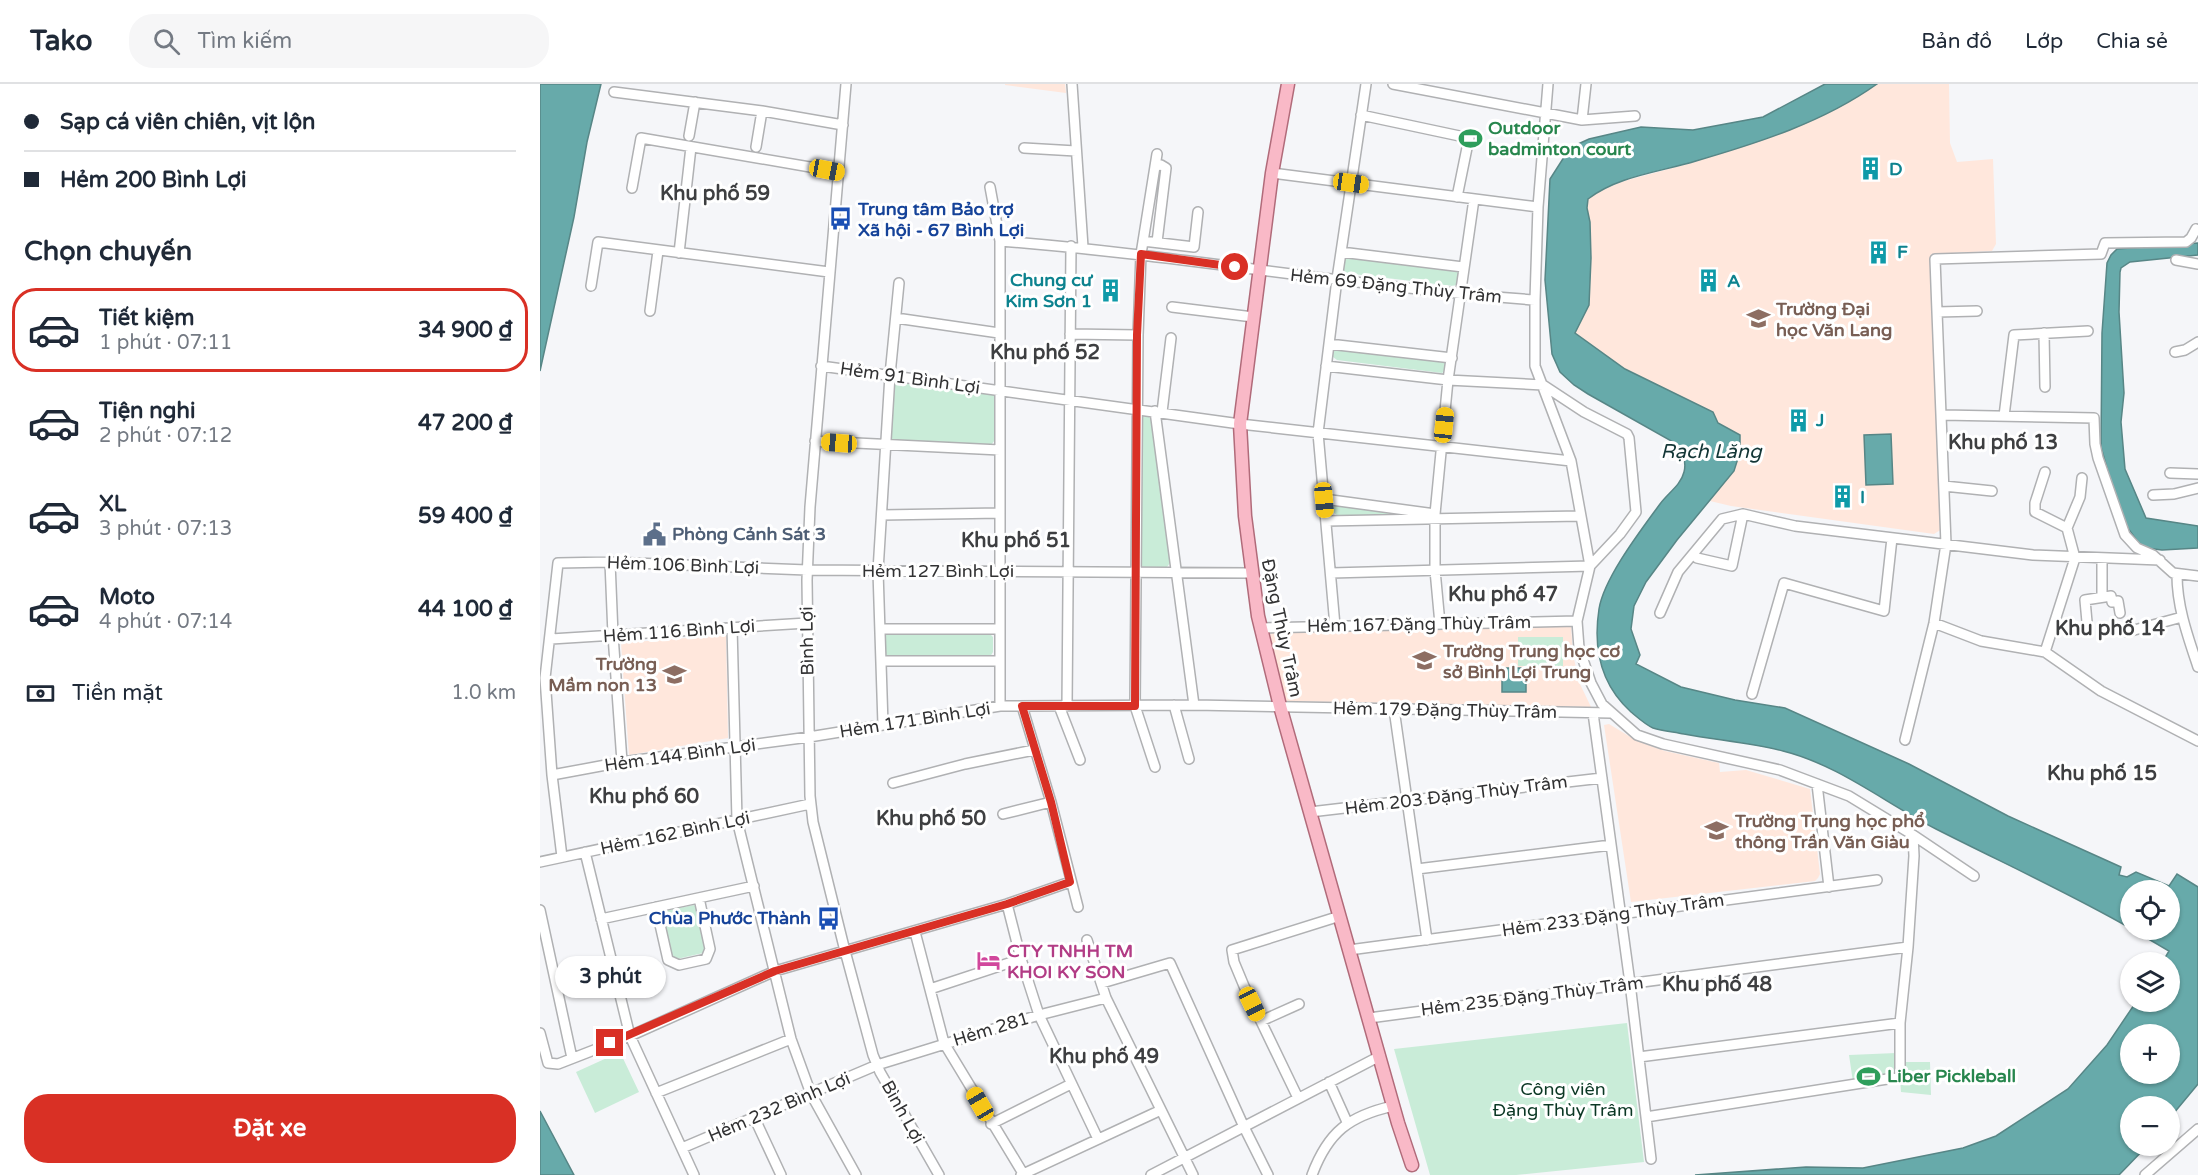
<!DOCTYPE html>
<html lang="vi">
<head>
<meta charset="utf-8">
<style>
  :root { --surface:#fff; --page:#f6f6f7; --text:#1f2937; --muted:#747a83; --line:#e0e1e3; --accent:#d93025 }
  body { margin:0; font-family:"Varela Round",sans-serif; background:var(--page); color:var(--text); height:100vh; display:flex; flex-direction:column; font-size:22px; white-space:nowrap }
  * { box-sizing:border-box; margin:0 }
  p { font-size:20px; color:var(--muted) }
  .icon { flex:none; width:33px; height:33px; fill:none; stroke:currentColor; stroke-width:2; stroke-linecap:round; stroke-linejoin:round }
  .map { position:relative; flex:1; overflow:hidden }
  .sheet { display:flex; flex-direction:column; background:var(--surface); width:540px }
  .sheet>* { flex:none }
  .hud { display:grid; align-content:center; height:132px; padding:0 24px; background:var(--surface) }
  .fabs { position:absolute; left:1580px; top:796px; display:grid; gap:12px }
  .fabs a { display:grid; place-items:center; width:60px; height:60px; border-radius:50%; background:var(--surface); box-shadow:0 2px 4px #0004; font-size:30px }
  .end { position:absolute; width:27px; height:27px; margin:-14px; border:8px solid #d93025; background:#fff; box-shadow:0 0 0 3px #fff }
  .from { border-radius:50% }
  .bubble { position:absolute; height:42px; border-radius:21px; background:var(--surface); box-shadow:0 2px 4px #0004; font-size:20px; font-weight:700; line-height:42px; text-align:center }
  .car { position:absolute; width:18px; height:36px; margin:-18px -9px; border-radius:8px; box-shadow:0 0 4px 2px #0007; background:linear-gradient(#f5c518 24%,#345 0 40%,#f5c518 0 76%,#345 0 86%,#f5c518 0) }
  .hud b { display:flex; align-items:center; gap:21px; height:57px; font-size:22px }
  .hud b+b { border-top:2px solid var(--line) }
  .hud i { width:15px; height:15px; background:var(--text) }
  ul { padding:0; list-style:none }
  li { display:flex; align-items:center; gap:18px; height:84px; margin:0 12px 9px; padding:0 12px; border:3px solid transparent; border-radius:24px }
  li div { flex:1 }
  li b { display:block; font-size:22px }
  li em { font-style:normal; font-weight:700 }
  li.on { border-color:var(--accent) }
  li>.icon { width:54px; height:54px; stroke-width:1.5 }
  h2 { padding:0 24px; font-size:27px; line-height:72px }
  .pay { display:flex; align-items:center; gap:15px; height:66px; padding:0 24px; font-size:22px }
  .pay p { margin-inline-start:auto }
  .button { display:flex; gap:12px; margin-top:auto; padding:12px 24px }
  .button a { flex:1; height:69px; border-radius:24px; background:var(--accent); color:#fff; font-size:24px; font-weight:700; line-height:69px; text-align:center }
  header { display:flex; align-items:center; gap:36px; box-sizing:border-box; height:84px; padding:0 30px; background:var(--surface); border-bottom:2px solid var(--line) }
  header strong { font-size:28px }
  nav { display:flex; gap:33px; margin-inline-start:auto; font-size:21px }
  .search { width:420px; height:54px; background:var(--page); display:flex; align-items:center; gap:15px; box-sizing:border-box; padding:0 21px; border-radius:24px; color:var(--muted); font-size:22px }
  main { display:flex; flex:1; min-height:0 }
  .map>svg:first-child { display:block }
  .education { fill:#ffe7dc }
  .green { fill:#c9ecd8 }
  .water { fill:#67aaaa; stroke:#578686; stroke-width:1.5; fill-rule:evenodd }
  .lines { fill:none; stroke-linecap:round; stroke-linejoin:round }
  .minor-casing { stroke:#b0b1b3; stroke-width:12 }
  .major-casing { stroke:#b16b7a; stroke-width:15 }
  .minor { stroke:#fff; stroke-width:9 }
  .major { stroke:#f9b9c7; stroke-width:12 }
  .route { stroke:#d93025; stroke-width:8 }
  .labels { text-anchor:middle; stroke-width:6; stroke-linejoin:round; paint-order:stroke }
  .leisure-label { font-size:18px; font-weight:bold; fill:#27864d; stroke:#fff; text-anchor:start }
  .culture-label { font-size:18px; font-weight:bold; fill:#0d838f; stroke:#fff; text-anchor:start }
  .transit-label { font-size:18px; font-weight:bold; fill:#164399; stroke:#fff; text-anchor:start }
  .street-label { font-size:18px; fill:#323233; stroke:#fff }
  .education-label { font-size:18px; font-weight:bold; fill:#785e54; stroke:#fff; text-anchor:start }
  .service-label { font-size:18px; font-weight:bold; fill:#4e5e75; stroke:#fff; text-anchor:start }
  .hotel-label { font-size:18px; font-weight:bold; fill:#b23c85; stroke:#fff; text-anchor:start }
  .park-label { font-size:18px; fill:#0b3724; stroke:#fff }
  .neighbourhood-label { font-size:20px; font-weight:bold; fill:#3e3f41; stroke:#fff }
  .water-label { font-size:20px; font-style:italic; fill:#133636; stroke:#fff }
</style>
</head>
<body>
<header>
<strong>Tako</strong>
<div class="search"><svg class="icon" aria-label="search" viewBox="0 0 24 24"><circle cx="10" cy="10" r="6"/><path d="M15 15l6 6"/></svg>Tìm kiếm</div>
<nav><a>Bản đồ</a><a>Lớp</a><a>Chia sẻ</a></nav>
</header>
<main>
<section class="sheet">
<div class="hud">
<b><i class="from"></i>Sạp cá viên chiên, vịt lộn</b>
<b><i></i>Hẻm 200 Bình Lợi</b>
</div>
<h2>Chọn chuyến</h2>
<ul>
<li class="on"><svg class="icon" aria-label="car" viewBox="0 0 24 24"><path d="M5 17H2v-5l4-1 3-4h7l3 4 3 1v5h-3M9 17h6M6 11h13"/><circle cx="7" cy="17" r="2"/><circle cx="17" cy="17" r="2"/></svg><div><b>Tiết kiệm</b><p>1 phút · 07:11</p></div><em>34 900 ₫</em></li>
<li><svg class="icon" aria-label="car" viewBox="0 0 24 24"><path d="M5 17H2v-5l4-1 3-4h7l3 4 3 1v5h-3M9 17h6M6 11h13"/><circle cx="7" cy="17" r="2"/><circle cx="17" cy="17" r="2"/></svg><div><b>Tiện nghi</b><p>2 phút · 07:12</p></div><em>47 200 ₫</em></li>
<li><svg class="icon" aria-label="car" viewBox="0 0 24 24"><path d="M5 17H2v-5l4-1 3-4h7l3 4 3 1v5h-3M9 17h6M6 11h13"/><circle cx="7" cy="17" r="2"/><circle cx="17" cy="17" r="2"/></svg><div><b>XL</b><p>3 phút · 07:13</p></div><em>59 400 ₫</em></li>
<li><svg class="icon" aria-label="car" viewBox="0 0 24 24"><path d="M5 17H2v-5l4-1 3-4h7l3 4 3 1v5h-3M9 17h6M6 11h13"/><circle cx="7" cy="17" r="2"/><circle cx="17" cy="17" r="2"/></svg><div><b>Moto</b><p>4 phút · 07:14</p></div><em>44 100 ₫</em></li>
</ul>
<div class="pay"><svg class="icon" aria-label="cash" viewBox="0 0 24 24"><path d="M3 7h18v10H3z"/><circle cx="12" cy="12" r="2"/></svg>Tiền mặt<p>1.0 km</p></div>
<div class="button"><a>Đặt xe</a></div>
</section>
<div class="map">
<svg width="1658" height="1091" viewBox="0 0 1658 1091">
  <rect width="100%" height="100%" fill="#f5f6f9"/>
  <path class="education" d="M465 0H525L526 9 465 1Z
    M1337 0H1409L1410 59 1417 78 1453 75 1456 160 1452 167 1391 170 1402 445 1394 450 1191 422 1170 417 1194 387 1199 351 1178 339 1173 328 1085 285 1035 249 1049 221 1051 174 1050 138 1047 124 1048 115 1058 108 1084 97 1155 78 1331 4Z
    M1031 541 1033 571 1040 600 1051 623 745 617 730 549Z
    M186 551 188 654 89 671 81 559Z
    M1069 640 1097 657 1125 667 1179 679 1180 688 1206 686 1270 705 1280 790 1278 794 1275 797 1091 818 1064 641Z"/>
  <path class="green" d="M806 172 917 186 920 189 918 200 913 202 805 189 801 186 802 175Z
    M797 265 904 277 907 281 906 286 902 289 797 276 793 273V267Z
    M357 296 452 309 456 312 455 356 451 361 353 357 350 354 353 298Z
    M603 332 609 333 612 337 630 479 627 483H603L600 479 601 337Z
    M795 422 868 429V432H798L790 426 791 423Z
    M347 550H450L453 553V568L450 573 347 572 345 568 344 553Z
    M978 553H1023V582H978Z
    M154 821 157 824 165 863 163 869 137 875 131 871 121 830 124 827Z
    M1087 939 1104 1078 976 1091H890L854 965Z
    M80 968 99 1008 55 1029 36 988Z
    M1356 969V978H1390L1391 1011 1361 1008 1360 994 1313 998 1309 971Z"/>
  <path class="water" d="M0 0H61L47 58 34 133 0 287Z
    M1285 0H1337C1284 38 1218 59 1156 77 1120 88 1078 92 1048 115L1047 124 1050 138 1051 174 1049 221 1035 249 1085 285 1173 328 1178 339 1200 351V368L1194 387 1137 456 1106 498 1094 522 1091 545 1100 571 1096 580 1141 603 1195 616 1245 624 1369 680 1468 732 1581 783 1579 791 1587 793 1596 788 1629 802 1637 790 1658 803V1000L1629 1035V1023H1590V1062H1607L1579 1091H1155L1266 1083 1323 1084 1423 1064 1456 1052 1528 1005 1567 961 1596 918H1629V879H1622L1629 867 1593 846H1629V807H1590V844C1527 808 1461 778 1396 745 1345 719 1299 681 1243 667 1212 659 1176 656 1144 650 1135 648 1123 647 1113 644 1106 641 1097 633 1091 628 1061 601 1053 564 1059 525 1064 494 1101 446 1120 420 1128 409 1141 401 1144 388 1147 376 1142 368 1135 359L1048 310 1034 301 1020 288 1012 270 1005 196 1010 95 1026 70 1036 61 1049 55 1101 43 1153 46 1223 33ZM1590 951H1629V990H1590Z
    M1658 159V171L1590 178 1581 184 1580 188 1579 228 1584 309 1581 338 1585 385 1606 434 1658 442V464L1622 466 1606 464 1598 458 1587 443 1576 416 1561 363 1562 249 1567 179 1571 171 1577 165Z
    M1351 350 1353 400 1326 401 1324 351Z
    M962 584H986V608H962Z
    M0 1027 34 1091H0Z"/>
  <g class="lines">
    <defs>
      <path id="minor" d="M306 0 270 423 267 496 270 712 273 738 305 867 333 971 340 988 399 1091
        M532 0 543 163
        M853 0 1042 36 1095 32
        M1008 0 998 123 995 216V282L1031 377 1050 482 1037 537 1039 564 1051 599 1062 620 1097 651 1123 660 1240 686 1309 712 1373 751 1374 772 1368 863 1360 939V993L1106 1033
        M74 8 222 27 303 41
        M821 31 929 54 917 113
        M1042 36 1046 0
        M149 52 155 18
        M216 63 222 27
        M484 64 536 67
        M615 82 621 81 626 84 617 158
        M732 89 998 123
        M450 103 460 157V622
        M92 104 101 54 299 88
        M460 157C639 171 816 203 995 216
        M603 157 654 163 658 128
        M801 168 923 183
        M139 169 151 63
        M1636 176 1658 180
        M51 202 58 158 289 188
        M632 223 713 233
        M110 227 118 167
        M1437 227 1397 228 1395 175 1561 170 1565 159 1646 158 1651 154 1656 145 1658 146
        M356 234 459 249
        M1504 249 1505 303
        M530 250 598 251
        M789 260 912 274
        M1635 268 1645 266 1658 258
        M281 282 700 340 1031 377
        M786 282 908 296 1003 301
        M1003 301 1044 328 1087 350 1089 354 1096 428 1080 450 1050 482
        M615 327 654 621
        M622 328 631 254
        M1402 331 1554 334 1555 360 1558 374 1585 451 1597 464 1613 471 1633 489 1658 492
        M1464 332 1474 251 1548 247
        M275 357 460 366
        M1505 388 1495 419V428L1527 444 1535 474 1505 568
        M1630 389 1658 390
        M1404 402 1452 407
        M1613 411 1634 410 1658 404
        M784 415 895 430
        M342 431 460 429
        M786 437 1041 432
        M1527 444 1540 413 1542 394
        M1157 474 1192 482 1203 430
        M1562 475V513
        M70 478 73 551 82 678
        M791 489 1050 482
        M1637 491C1637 523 1648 553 1658 583
        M1120 529 1138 488 1182 435 1203 430 1255 442 1493 471 1620 476
        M1547 538 1545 516 1571 512 1572 518 1578 517 1580 529
        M1394 539 1441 557 1505 568 1561 607 1658 657
        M900 540 895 486V430L908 296 934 115
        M795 542 778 349 797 195 826 0
        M192 543 197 736 251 955 271 1010 316 1091
        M720 544 1037 537
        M340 545H460
        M1587 548 1642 533
        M11 555 267 539
        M341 577H460
        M1212 610 1244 499 1344 527 1352 454
        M634 621 649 675
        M482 622 511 718 538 823
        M519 622 540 676
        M527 622 531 162
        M854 625 887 856
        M1053 629 1090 899 1111 1075
        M343 641 338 487 350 291 359 199
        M1365 656 1394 539 1406 460 1397 228
        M615 683 595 622 598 251 601 170 617 70
        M12 691 82 678 269 653 460 622 654 621 1071 629
        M353 699 425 680 494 666
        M1277 700 1289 803
        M770 728 1062 694
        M463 730 511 718
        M1373 751 1434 792
        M45 768 90 952 154 1091
        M22 773 12 691 5 594 18 479 70 478 267 486 711 489
        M0 778 270 720
        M877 785 1071 761
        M467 820 481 875 499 931 558 1055
        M116 823 128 876 139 881 166 875 170 865 159 814
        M0 826 32 974
        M61 835 214 802
        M375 848 404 959 484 1091
        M547 856 566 914 653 1091
        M809 866 1337 796
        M562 899 630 879 704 1043 728 1091
        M390 905 481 875
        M829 934 1368 863
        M721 937 759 920
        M0 949 8 979 18 980 90 952 235 887 467 820 530 798
        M1099 973 1360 939
        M789 998 807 1038
        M116 1009 251 955
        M758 1014 704 902 694 878 692 866 800 832
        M214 1033 241 1091
        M451 1040 531 1000
        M142 1064 337 981 499 931 566 914
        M481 1091 621 1026
        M611 1091 840 972
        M772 1091C788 1048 809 1032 853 1022
        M1605 1091 1658 1045"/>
      <path id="major" d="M748 0 732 89 700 340 705 432 718 532 740 622 858 1039 872 1081"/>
    </defs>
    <use href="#minor" class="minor-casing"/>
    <use href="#major" class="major-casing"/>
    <use href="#minor" class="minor"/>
    <use href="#major" class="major"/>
  </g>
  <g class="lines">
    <path class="route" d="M70 959 235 887 467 820 530 798 511 718 482 622H595L597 251 601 170 695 183"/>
  </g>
  <defs>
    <symbol id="stadium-bare" viewBox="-9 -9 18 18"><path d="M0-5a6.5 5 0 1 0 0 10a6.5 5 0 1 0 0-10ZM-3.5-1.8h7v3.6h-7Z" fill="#2e9e5b" stroke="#fff" stroke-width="2.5" paint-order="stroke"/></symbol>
    <symbol id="building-bare" viewBox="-9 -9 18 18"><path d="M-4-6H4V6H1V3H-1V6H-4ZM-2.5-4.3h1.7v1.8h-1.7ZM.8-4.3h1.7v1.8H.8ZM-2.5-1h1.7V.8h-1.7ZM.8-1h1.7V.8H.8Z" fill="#0f9aa8" stroke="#fff" stroke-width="2.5" paint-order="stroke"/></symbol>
    <symbol id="bus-bare" viewBox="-9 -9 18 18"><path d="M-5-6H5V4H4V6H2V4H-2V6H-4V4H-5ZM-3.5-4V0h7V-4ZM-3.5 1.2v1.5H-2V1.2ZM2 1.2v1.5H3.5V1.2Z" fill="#1a4fb4" stroke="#fff" stroke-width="2.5" paint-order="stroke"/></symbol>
    <symbol id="university-bare" viewBox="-9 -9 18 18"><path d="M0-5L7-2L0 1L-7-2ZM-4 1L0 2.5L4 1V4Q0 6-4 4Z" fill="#8d6e63" stroke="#fff" stroke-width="2.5" paint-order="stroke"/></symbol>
    <symbol id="civic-bare" viewBox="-9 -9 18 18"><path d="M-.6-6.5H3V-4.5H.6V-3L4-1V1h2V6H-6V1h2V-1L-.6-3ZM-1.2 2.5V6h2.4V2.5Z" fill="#5c6f8a" stroke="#fff" stroke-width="2.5" paint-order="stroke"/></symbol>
    <symbol id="school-bare" viewBox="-9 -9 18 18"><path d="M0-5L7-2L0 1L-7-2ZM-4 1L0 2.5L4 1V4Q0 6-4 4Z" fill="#8d6e63" stroke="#fff" stroke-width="2.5" paint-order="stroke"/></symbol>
    <symbol id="hotel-bare" viewBox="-9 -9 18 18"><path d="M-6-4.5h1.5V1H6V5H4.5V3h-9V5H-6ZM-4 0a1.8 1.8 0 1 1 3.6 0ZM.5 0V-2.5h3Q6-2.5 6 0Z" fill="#d1479c" stroke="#fff" stroke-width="2.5" paint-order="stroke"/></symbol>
  </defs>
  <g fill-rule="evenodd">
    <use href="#stadium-bare" x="914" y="38" width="33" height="33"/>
    <use href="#building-bare" x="1314" y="68" width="33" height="33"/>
    <use href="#bus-bare" x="284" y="118" width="33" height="33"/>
    <use href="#building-bare" x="1322" y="152" width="33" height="33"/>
    <use href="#building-bare" x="1152" y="180" width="33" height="33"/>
    <use href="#building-bare" x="554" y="190" width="33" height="33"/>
    <use href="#university-bare" x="1202" y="218" width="33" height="33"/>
    <use href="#building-bare" x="1242" y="320" width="33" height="33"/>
    <use href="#building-bare" x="1286" y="396" width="33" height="33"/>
    <use href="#civic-bare" x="98" y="434" width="33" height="33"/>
    <use href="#school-bare" x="868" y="560" width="33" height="33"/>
    <use href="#school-bare" x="118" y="574" width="33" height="33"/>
    <use href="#school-bare" x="1160" y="730" width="33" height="33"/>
    <use href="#bus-bare" x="272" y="818" width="33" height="33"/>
    <use href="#hotel-bare" x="432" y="860" width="33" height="33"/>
    <use href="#stadium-bare" x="1312" y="976" width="33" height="33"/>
  </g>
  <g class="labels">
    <g class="leisure-label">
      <text x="948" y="50">Outdoor<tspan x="948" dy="21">badminton court</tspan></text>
      <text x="1347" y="998">Liber Pickleball</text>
    </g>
    <g class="culture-label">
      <text x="1349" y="91">D</text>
      <text x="1357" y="174">F</text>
      <text x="552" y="202" text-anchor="end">Chung cư<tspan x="552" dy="21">Kim Sơn 1</tspan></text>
      <text x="1187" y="203">A</text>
      <text x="1276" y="342">J</text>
      <text x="1320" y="419">I</text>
    </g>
    <g class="transit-label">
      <text x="318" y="131">Trung tâm Bảo trợ<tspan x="318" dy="21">Xã hội - 67 Bình Lợi</tspan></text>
      <text x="271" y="840" text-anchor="end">Chùa Phước Thành</text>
    </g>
    <g class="street-label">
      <text transform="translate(856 202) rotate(6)" y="6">Hẻm 69 Đặng Thùy Trâm</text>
      <text transform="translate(370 294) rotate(8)" y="6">Hẻm 91 Bình Lợi</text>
      <text transform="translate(143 481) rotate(2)" y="6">Hẻm 106 Bình Lợi</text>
      <text x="398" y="493">Hẻm 127 Bình Lợi</text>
      <text transform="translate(879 540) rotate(-1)" y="6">Hẻm 167 Đặng Thùy Trâm</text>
      <text transform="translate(742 544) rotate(78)" y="6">Đặng Thùy Trâm</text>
      <text transform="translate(139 547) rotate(-4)" y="6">Hẻm 116 Bình Lợi</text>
      <text transform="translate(267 557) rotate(-91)" y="6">Bình Lợi</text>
      <text transform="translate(905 626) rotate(1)" y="6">Hẻm 179 Đặng Thùy Trâm</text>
      <text transform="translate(375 636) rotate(-9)" y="6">Hẻm 171 Bình Lợi</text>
      <text transform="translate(140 671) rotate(-8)" y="6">Hẻm 144 Bình Lợi</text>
      <text transform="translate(916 711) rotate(-7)" y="6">Hẻm 203 Đặng Thùy Trâm</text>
      <text transform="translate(135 749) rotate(-12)" y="6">Hẻm 162 Bình Lợi</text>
      <text transform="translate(1073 831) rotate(-8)" y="6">Hẻm 233 Đặng Thùy Trâm</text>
      <text transform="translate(992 912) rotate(-7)" y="6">Hẻm 235 Đặng Thùy Trâm</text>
      <text transform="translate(451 945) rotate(-17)" y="6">Hẻm 281</text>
      <text transform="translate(239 1023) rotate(-23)" y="6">Hẻm 232 Bình Lợi</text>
      <text transform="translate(363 1028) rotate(61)" y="6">Bình Lợi</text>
    </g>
    <g class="education-label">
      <text x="1236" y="231">Trường Đại<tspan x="1236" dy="21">học Văn Lang</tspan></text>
      <text x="903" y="573">Trường Trung học cơ<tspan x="903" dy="21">sở Bình Lợi Trung</tspan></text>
      <text x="117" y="586" text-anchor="end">Trường<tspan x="117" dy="21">Mầm non 13</tspan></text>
      <text x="1195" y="743">Trường Trung học phổ<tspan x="1195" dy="21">thông Trần Văn Giàu</tspan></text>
    </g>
    <g class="service-label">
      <text x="132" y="456">Phòng Cảnh Sát 3</text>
    </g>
    <g class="hotel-label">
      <text x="467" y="873">CTY TNHH TM<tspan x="467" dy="21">KHOI KY SON</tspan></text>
    </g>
    <g class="park-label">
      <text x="1023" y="1011">Công viên<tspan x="1023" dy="21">Đặng Thùy Trâm</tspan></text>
    </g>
    <g class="neighbourhood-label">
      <text x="175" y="116">Khu phố 59</text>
      <text x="505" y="275">Khu phố 52</text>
      <text x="1463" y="365">Khu phố 13</text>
      <text x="476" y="463">Khu phố 51</text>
      <text x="963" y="517">Khu phố 47</text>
      <text x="1570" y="551">Khu phố 14</text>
      <text x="1562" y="696">Khu phố 15</text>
      <text x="104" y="719">Khu phố 60</text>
      <text x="391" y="741">Khu phố 50</text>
      <text x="1177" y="907">Khu phố 48</text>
      <text x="564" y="979">Khu phố 49</text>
    </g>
    <g class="water-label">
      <text x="1171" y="374">Rạch Lăng</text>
    </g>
  </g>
</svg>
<div class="fabs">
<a><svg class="icon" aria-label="locate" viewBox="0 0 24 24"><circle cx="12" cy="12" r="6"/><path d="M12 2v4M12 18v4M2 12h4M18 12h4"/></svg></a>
<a><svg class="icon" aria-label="layers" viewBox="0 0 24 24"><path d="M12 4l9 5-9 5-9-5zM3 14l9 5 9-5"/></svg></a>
<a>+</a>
<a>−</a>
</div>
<i class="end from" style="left:695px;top:183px"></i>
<i class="end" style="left:70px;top:959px"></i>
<div class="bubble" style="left:15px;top:872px;width:111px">3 phút</div>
<i class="car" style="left:287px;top:86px;rotate:101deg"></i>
<i class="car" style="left:811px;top:99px;rotate:98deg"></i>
<i class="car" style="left:904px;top:341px;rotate:6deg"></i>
<i class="car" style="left:299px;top:359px;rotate:274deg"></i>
<i class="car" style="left:784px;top:416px;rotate:175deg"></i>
<i class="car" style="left:712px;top:920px;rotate:154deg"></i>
<i class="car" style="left:440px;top:1020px;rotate:330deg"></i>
</div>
</main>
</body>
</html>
